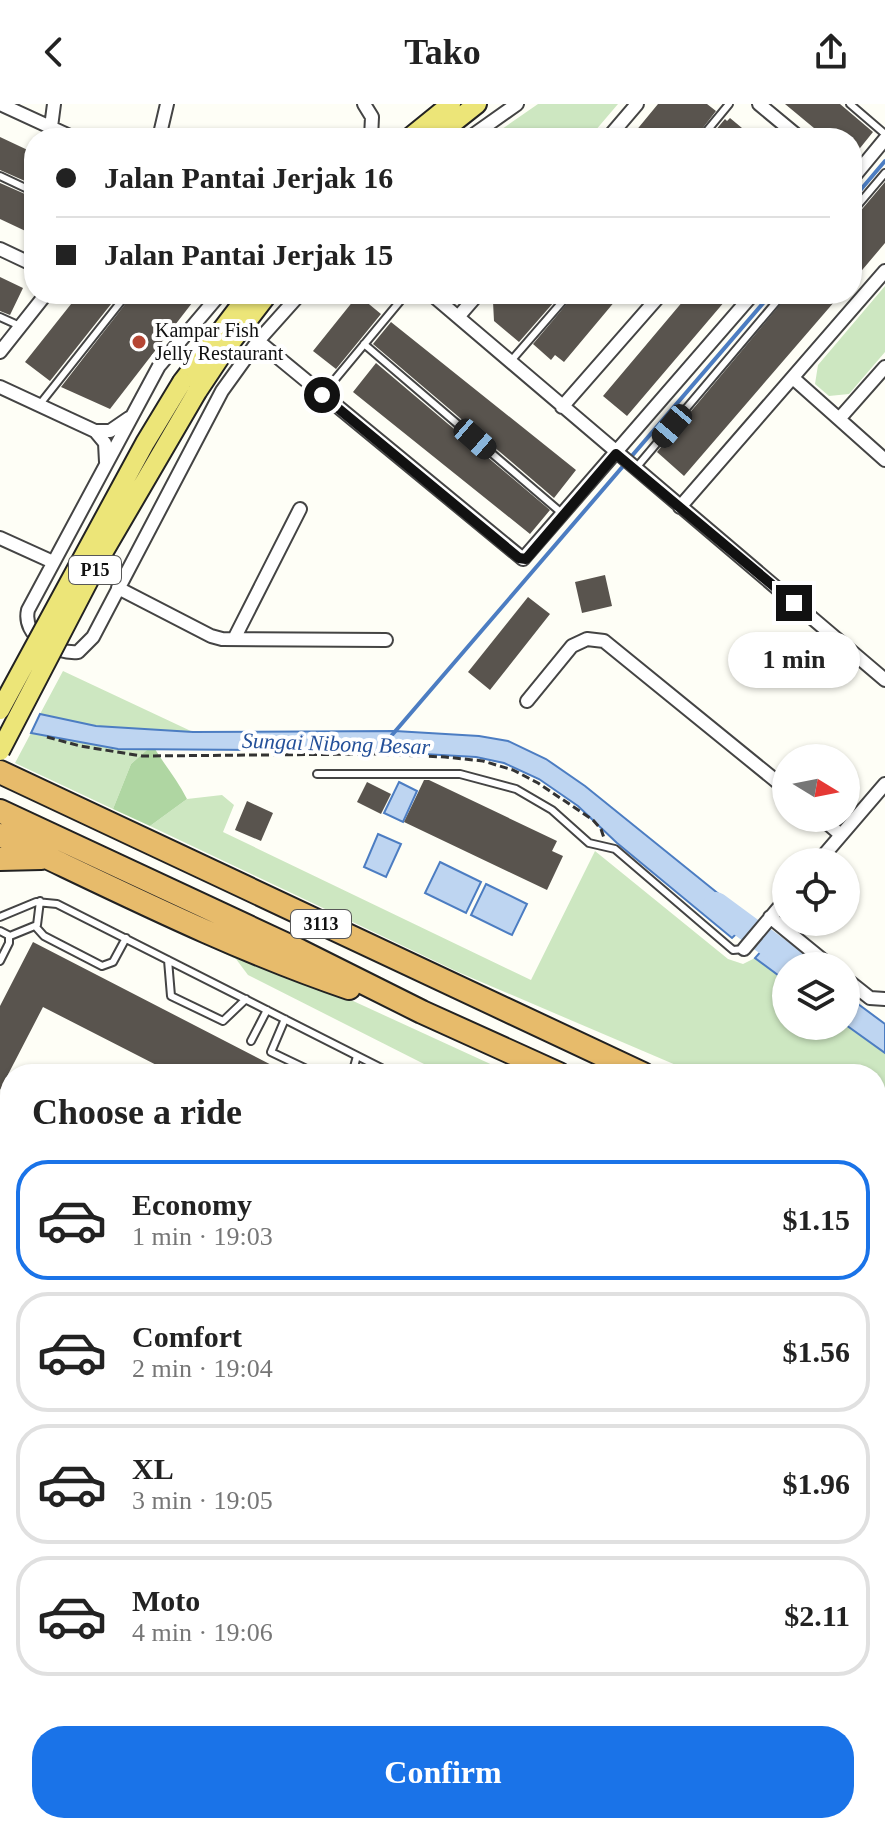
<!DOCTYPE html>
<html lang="en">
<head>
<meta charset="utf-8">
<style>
  :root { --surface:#fff; --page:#f2f2f2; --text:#222; --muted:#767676; --line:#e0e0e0; --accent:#1a73e8 }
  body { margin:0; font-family:Georgia,serif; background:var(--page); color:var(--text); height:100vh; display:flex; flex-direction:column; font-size:30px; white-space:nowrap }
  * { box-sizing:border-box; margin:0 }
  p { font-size:26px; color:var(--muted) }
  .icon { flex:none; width:44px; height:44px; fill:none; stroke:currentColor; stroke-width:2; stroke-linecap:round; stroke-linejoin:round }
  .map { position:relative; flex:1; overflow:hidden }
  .details { position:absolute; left:0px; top:960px; width:886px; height:770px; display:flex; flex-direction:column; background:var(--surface); border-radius:32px 32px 0 0; box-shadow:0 2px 6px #0004 }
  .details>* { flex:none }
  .hud { position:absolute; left:24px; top:24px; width:838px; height:176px; border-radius:32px; box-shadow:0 2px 6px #0004; display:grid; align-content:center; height:176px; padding:0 32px; background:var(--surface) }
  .needle { width:52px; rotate:100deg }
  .controls { position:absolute; left:772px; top:640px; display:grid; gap:16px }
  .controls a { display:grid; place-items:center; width:88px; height:88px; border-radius:50%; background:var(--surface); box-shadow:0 2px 6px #0004; font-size:40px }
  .end { position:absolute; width:36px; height:36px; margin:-18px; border:10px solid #111; background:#fff; box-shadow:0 0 0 4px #fff }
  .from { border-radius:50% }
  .bubble { position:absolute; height:56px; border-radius:28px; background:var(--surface); box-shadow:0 2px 6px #0004; font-size:26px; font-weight:700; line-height:56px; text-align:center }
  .car { position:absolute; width:24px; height:48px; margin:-24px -12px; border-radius:10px; box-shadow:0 0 6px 2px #0007; background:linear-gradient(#222 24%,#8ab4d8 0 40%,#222 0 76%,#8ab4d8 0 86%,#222 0) }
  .hud b { display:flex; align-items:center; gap:28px; height:76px; font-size:30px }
  .hud b+b { border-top:2px solid var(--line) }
  .hud i { width:20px; height:20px; background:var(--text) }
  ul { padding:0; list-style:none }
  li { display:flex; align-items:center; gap:24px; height:120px; margin:0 16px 12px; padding:0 16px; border:4px solid var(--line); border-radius:32px }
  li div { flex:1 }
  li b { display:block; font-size:30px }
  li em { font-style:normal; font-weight:700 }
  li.current { border-color:var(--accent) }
  li>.icon { width:72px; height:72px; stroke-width:1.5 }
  h2 { padding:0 32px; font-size:36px; line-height:96px }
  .primary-button { display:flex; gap:16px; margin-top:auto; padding:16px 32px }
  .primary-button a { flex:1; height:92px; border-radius:32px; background:var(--accent); color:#fff; font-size:32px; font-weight:700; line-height:92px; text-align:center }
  header { display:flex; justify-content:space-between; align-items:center; height:104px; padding:0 32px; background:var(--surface); font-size:36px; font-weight:700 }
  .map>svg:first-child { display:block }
  .industrial { fill:#eee7ed }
  .green { fill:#cde7c1 }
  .forest { fill:#afd6a2 }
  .water { fill:#bed5f1; stroke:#4c7dc2; stroke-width:2 }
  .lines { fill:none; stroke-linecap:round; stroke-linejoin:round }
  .stream { stroke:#4c7dc2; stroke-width:4 }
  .river { stroke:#bed5f1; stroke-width:26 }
  .building { fill:#59544e }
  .lane-casing { stroke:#444; stroke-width:10 }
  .street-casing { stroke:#444; stroke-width:16 }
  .secondary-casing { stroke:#333; stroke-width:20 }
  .primary-casing { stroke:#222; stroke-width:22 }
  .highway-casing { stroke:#222; stroke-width:26 }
  .path { stroke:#333; stroke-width:3; stroke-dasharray:8 4; stroke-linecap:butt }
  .lane { stroke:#fff; stroke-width:6 }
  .street { stroke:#fff; stroke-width:12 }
  .secondary { stroke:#f3f8b7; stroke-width:16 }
  .primary { stroke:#ece578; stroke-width:18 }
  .highway { stroke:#e7bb6b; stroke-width:22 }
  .primary-bridge-casing { stroke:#222; stroke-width:22; stroke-linecap:butt }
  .primary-bridge { stroke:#ece578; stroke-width:18 }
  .route { stroke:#111; stroke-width:10 }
  .poi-dot { fill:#b54634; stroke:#fff; stroke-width:3 }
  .labels { text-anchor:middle; stroke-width:8; stroke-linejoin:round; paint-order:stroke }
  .shield { fill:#fff; stroke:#585858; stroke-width:2 }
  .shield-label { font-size:18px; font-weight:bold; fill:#111 }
  .poi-label { font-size:20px; fill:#111; stroke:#fff; text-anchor:start }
  .water-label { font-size:22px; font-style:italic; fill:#245099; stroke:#fff }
</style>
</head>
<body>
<header><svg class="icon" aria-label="back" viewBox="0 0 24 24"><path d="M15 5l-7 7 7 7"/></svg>Tako<svg class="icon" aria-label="share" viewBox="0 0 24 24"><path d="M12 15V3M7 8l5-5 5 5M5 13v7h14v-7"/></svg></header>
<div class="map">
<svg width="885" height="1729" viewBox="0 0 885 1729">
  <rect width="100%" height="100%" fill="#fefef6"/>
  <path class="industrial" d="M883 1197H885V1499L876 1493V1208Z"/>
  <path class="green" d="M538 0H618L589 34H489Z
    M885 182V248L849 290 829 292 815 280 818 261Z
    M63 567 193 628 95 622 40 610Z
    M31 629 118 645H148L131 660 113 705 15 659Z
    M222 691 234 701 223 728 531 876 595 747 728 855 743 860 755 854 786 877V922L846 921 885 949V1043L878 1052 876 1051V970H697L458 868 150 722 187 695Z
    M163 820 351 896 512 970H425L428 962 248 871 236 855Z"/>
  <path class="forest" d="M148 645H155C166 663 178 677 187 695L150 722 113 705 131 660Z"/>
  <path class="water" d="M40 610 96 622 193 628 395 627 479 632 508 637 546 655 585 682 751 816 732 834 617 739 578 702 539 675 504 659 476 653 371 647 118 645 31 629Z
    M399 678 417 687 403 718 384 709Z
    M378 730 401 740 386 773 364 763Z
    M440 758 481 778 466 809 425 789Z
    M486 780 527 800 512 831 471 811Z
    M772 835 808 862H786V877L755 854Z
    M846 891 885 920V949L846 921Z
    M423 1720H523L517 1729H417Z"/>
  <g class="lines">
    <path class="stream" d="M852 96 885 57
      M392 631 771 190"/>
    <path class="river" d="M716 801 799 862"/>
  </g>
  <path class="building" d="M658 0H707L716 7 695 34H630Z
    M785 0H840L873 28 852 54V34H826Z
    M730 14 754 34H709L725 15 727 17Z
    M0 33 34 49V81L0 66Z
    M885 78V139L852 178V117Z
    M0 79 34 94V131L0 115Z
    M0 173 23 184 10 211 0 207Z
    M79 190H119L50 277 25 258Z
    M133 190H199L110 305 61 283Z
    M500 190H561L519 238 494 217 493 198Z
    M575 190H621L564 258 555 251 551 256 533 240Z
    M689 190H731L627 312 603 292Z
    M789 190H841L684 372 657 348Z
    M358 191 381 210 336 265 313 247Z
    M391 218 576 366 554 394 373 240Z
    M376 259 550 406 530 430 353 288Z
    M605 471 612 502 582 509 575 478Z
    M528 493 550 510 490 586 468 568Z
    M424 676H429L557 737 552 747 563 752 547 786 404 718Z
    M367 678 391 690 381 710 357 698Z
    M247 697 273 709 261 737 235 726Z
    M33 838 289 970H174L43 903 0 986V902Z"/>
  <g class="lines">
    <defs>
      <path id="lane" d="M850 0 885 30
        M701 34 729 0
        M0 72 34 88
        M852 108 885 69
        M0 213 20 222
        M364 240 564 411
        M510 258 569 190
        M322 291 406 190
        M40 300 127 190
        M635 365 783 190
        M317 670H460L516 685 552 706 589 739 615 745 733 846 744 845
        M0 813 36 798 57 800 393 970
        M35 822 44 832 102 862 113 858 126 834
        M0 827 10 832 37 821 40 797
        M168 856 171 892 223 917 246 895
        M0 857 9 839V832
        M285 915 271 948 317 970
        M251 937 267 906
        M352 970 357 952
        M0 1050 10 1061
        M0 1123 10 1128
        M876 1233 885 1222
        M0 1261 10 1267
        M0 1373 10 1383
        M10 1388 6 1397 10 1412
        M876 1504 885 1509
        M876 1511 885 1517
        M876 1548 885 1555
        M0 1639 10 1614
        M0 1667 10 1673
        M876 1695 885 1700
        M0 1708 10 1688
        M251 1720 257 1729
        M28 1729 33 1720
        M545 1729 551 1720"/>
      <path id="street" d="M0 0 74 34
        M364 0 372 13 371 34
        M759 0 800 34
        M51 23 54 0
        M159 34 167 0
        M469 34 517 0
        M608 34 637 0
        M852 75 885 35
        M0 145 34 161
        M220 190 159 262 28 506C22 532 55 550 78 548L93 533 222 287 258 237 300 190
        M431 190 885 576
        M458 213 478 190
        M258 237 523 455 753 190
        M0 248 46 190
        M793 274 885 356
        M0 283 95 327 105 339 106 358
        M562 303 661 190
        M839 315 885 263
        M95 327H110L129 314
        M680 403 885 167
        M0 434 53 458
        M118 484 211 532 222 535 386 536
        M234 535 300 405
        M527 597 572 542 587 535 604 537 786 685
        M821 714 841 731
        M818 758 885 680
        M770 813 830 862
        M744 845 786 795
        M846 875 870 894 885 895"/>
      <path id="secondary" d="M0 1291 10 1297
        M0 1322 10 1330
        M314 1720 330 1729
        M365 1720 380 1729"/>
      <path id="primary" d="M409 34 451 0
        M434 34 477 0
        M182 278 249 190
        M197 288 225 246 268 190"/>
      <path id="highway" d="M0 668 643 970
        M0 707 300 847 422 908 559 970
        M0 731C115 785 228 843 349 884
        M0 755 41 754
        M876 1068 885 1073
        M876 1117 885 1121"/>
    </defs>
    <use href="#lane" class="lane-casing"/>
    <use href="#street" class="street-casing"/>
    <use href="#secondary" class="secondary-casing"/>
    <use href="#primary" class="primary-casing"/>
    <use href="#highway" class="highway-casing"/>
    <path class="path" d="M47 633 80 642 142 652 374 650 445 653 483 657 513 666 538 679 593 716 601 725 604 734"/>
    <use href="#lane" class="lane"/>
    <use href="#street" class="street"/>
    <use href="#secondary" class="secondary"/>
    <use href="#primary" class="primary"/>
    <use href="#highway" class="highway"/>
    <defs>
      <path id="primary-bridge" d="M0 606 145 339 182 278
        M0 647 103 449 197 288"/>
    </defs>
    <use href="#primary-bridge" class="primary-bridge-casing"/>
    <use href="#primary-bridge" class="primary-bridge"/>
  </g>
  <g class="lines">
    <path class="route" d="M322 291 519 454 526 455 616 350 794 499"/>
  </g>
  <circle class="poi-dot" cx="139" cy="238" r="8"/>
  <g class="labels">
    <g class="shield">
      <rect x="69" y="452" width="52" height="28" rx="6"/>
      <rect x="291" y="806" width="60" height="28" rx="6"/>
    </g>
    <g class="shield-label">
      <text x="95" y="472">P15</text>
      <text x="321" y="826">3113</text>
    </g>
    <g class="poi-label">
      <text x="155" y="233">Kampar Fish<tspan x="155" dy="23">Jelly Restaurant</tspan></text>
    </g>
    <g class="water-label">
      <text transform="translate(336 639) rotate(2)" y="8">Sungai Nibong Besar</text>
    </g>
  </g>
</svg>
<div class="controls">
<a><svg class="needle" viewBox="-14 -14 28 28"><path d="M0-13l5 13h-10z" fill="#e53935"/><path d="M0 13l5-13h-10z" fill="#767676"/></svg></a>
<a><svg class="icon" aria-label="locate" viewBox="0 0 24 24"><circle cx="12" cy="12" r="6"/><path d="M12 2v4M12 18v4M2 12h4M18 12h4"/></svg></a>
<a><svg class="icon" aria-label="layers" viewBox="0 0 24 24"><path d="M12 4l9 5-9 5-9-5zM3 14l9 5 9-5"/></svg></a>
</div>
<i class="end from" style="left:322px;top:291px"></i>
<i class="end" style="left:794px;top:499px"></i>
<div class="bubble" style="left:728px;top:528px;width:132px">1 min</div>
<i class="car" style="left:672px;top:322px;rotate:220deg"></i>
<i class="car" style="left:475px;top:335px;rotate:131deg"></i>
<div class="hud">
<b><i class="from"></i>Jalan Pantai Jerjak 16</b>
<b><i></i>Jalan Pantai Jerjak 15</b>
</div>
<section class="details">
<h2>Choose a ride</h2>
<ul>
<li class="current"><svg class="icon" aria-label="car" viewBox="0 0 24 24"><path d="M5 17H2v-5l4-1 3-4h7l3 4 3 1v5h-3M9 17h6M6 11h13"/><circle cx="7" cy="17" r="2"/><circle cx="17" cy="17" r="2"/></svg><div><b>Economy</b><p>1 min · 19:03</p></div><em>$1.15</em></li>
<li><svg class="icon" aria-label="car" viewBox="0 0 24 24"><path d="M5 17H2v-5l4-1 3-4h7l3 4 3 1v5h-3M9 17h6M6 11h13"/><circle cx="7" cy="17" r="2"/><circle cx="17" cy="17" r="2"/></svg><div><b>Comfort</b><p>2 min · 19:04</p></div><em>$1.56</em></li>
<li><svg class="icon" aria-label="car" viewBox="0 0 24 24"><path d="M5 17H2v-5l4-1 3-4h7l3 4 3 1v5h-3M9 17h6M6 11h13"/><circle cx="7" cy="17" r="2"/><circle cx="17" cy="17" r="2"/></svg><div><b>XL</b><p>3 min · 19:05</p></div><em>$1.96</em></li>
<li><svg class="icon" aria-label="car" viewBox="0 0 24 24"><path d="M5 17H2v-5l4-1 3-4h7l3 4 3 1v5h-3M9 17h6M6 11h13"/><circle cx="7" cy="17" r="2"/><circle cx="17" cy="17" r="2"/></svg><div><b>Moto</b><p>4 min · 19:06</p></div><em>$2.11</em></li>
</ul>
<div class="primary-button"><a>Confirm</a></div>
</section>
</div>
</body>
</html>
